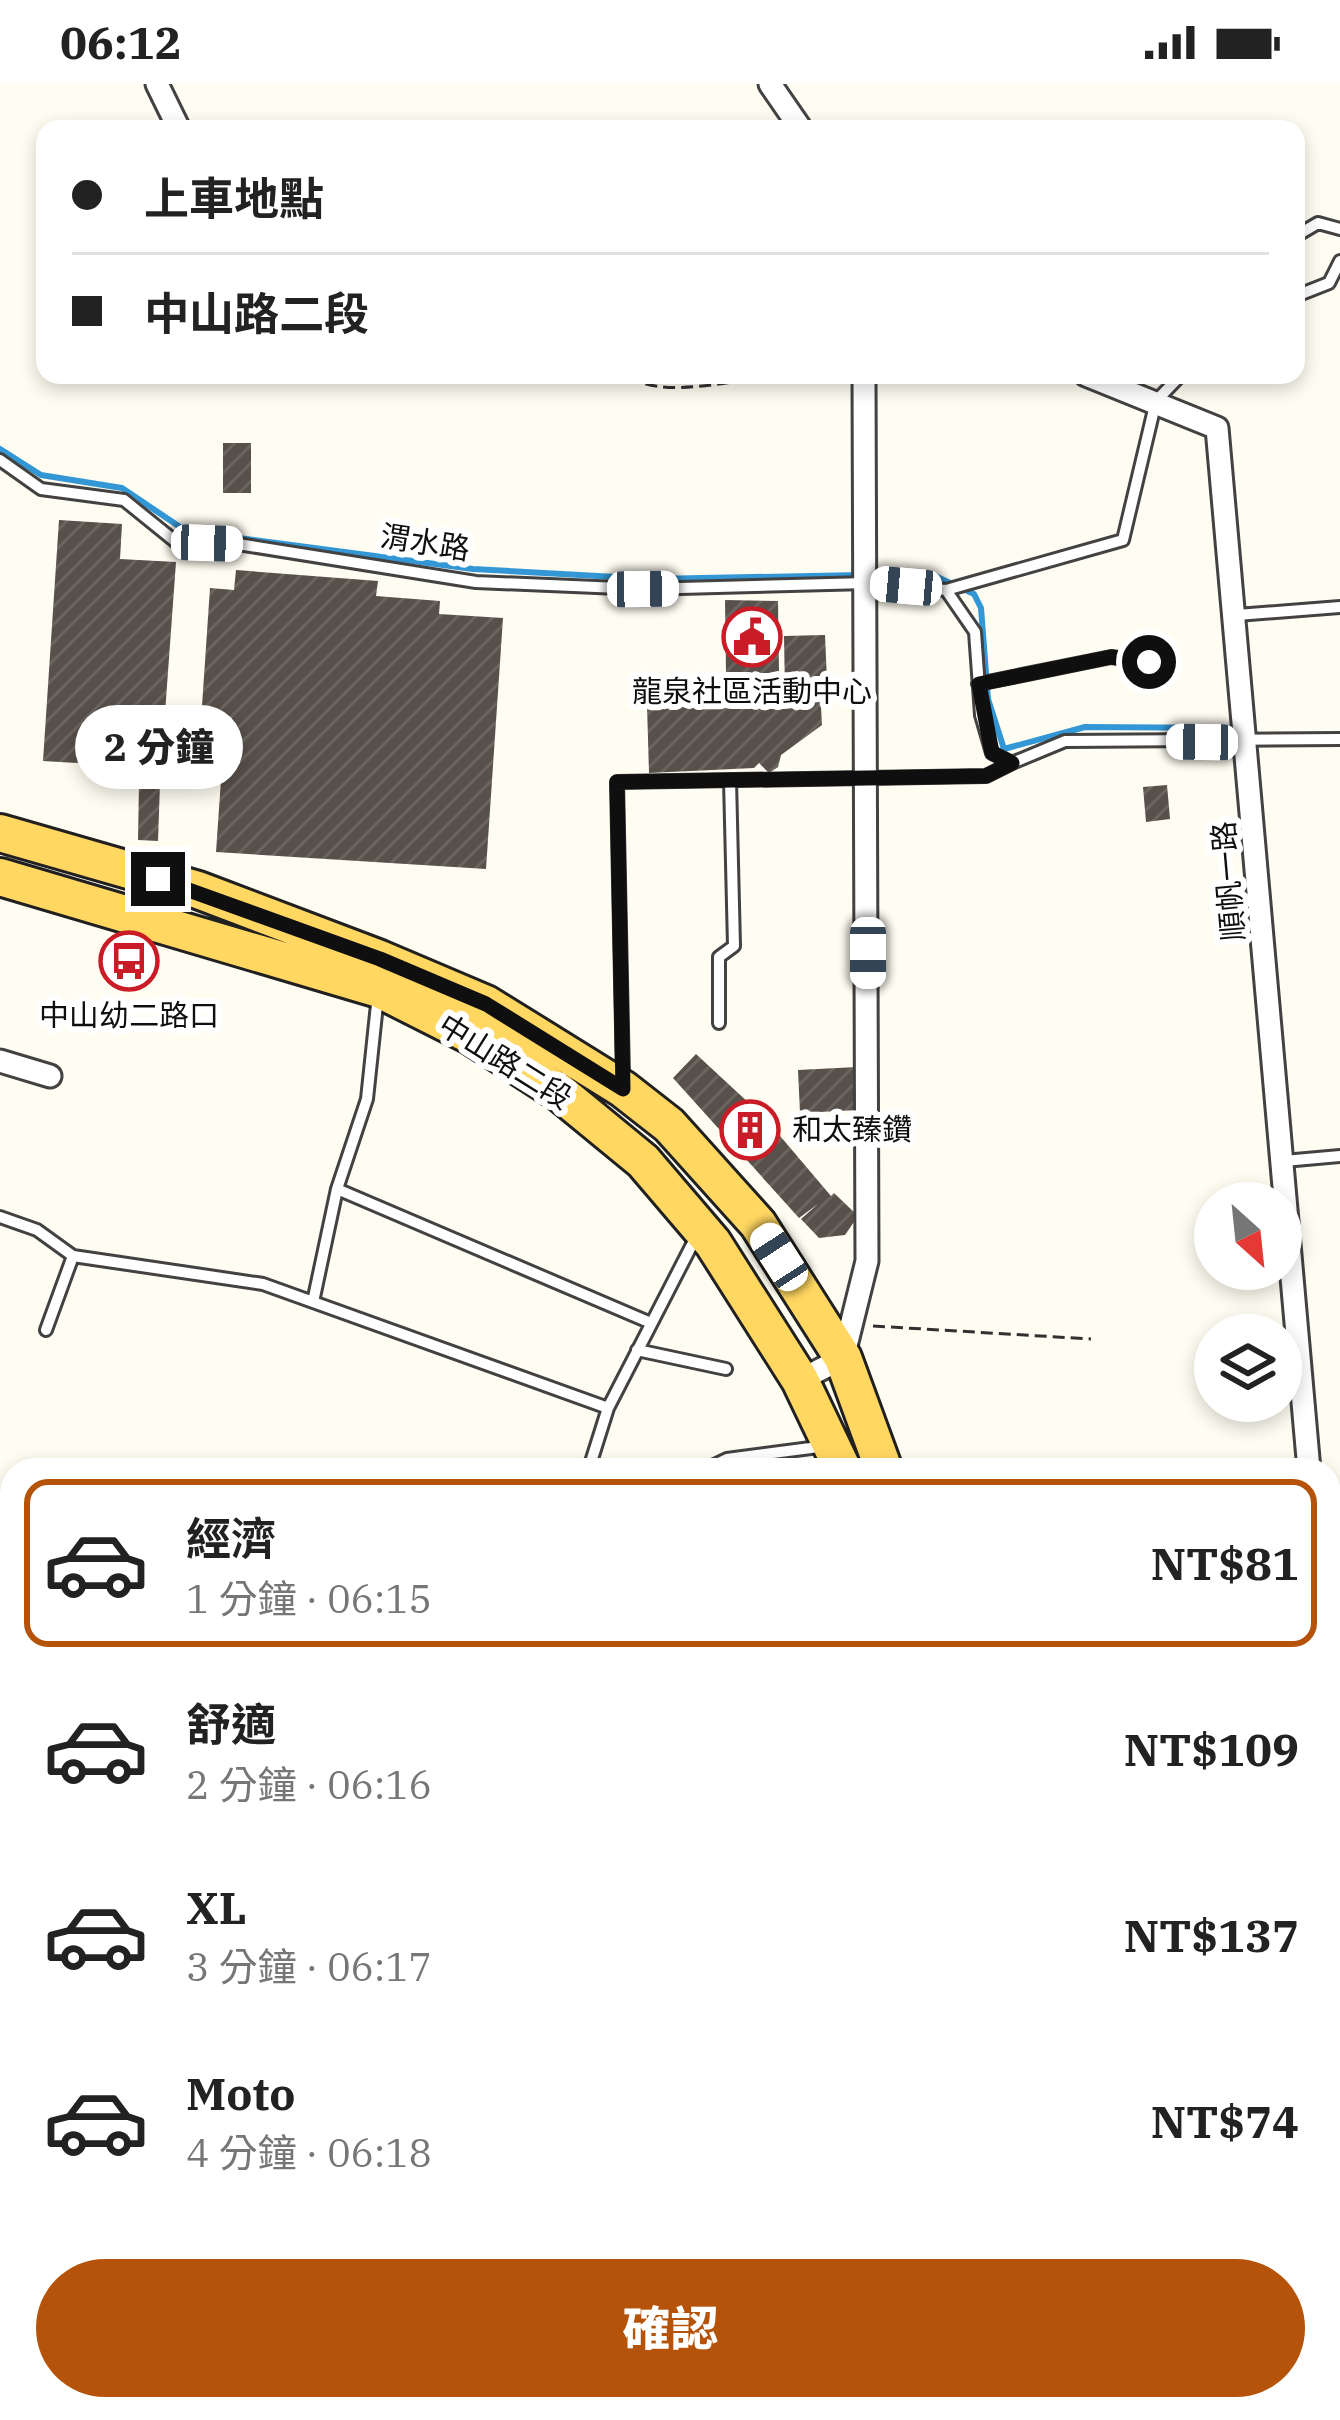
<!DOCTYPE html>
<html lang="zh-TW">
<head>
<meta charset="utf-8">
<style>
  :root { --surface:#fff; --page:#f6f6f6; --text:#222; --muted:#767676; --line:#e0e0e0; --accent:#b45309 }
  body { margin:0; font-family:"IBM Plex Serif","Noto Sans TC",serif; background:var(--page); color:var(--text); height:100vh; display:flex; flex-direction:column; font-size:45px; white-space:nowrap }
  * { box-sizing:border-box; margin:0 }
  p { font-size:39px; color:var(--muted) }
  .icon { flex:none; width:66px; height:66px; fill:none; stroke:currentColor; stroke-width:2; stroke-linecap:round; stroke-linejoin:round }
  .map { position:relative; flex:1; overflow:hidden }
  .side { position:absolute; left:0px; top:1374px; width:1341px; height:963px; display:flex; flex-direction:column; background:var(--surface); border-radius:36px 36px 0 0; box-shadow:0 6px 18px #0003 }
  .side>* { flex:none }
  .guide { position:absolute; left:36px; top:36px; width:1269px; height:264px; border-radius:24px; box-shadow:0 6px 18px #0003; display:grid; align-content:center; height:264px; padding:0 36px; background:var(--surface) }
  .needle { width:78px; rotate:153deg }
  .buttons { position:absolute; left:1194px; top:1098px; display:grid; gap:24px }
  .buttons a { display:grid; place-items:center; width:108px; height:108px; border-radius:50%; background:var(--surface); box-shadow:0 6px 18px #0003; font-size:60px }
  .end { position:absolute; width:54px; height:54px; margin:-27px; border:15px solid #0f0f0f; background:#fff; box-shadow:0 0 0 6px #fff }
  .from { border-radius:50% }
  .bubble { position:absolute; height:84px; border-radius:42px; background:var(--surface); box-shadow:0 6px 18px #0003; font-size:39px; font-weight:800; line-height:84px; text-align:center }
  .car { position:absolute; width:36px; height:72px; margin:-36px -18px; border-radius:15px; box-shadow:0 0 9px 3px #0007; background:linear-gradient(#fff 24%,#345 0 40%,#fff 0 76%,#345 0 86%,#fff 0) }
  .guide b { display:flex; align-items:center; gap:42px; height:114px; font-size:45px }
  .guide b+b { border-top:3px solid var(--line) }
  .guide i { width:30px; height:30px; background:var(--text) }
  ul { padding:21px 0 0; list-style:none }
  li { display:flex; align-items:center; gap:36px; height:168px; margin:0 24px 18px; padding:0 12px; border:6px solid transparent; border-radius:24px }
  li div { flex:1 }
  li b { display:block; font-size:45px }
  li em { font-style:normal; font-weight:800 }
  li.active { border-color:var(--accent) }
  li>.icon { width:108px; height:108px; stroke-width:1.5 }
  .button { display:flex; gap:24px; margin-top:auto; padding:24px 36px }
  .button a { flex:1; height:138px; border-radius:72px; background:var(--accent); color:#fff; font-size:48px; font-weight:800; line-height:138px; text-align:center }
  .status { display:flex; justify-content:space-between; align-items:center; height:84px; padding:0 60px; background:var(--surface); direction:ltr }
  .status svg { height:33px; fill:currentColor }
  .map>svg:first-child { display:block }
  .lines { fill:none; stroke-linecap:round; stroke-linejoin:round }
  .stream { stroke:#3397d6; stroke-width:6 }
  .canal { stroke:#b1e0fa; stroke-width:21 }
  .building { fill:url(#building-hatch) }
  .service-casing { stroke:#424242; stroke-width:16 }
  .minor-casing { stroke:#424242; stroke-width:27 }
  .tertiary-casing { stroke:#424242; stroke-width:33 }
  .primary-casing { stroke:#202020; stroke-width:42 }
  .path { stroke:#313131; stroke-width:3; stroke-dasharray:12 6; stroke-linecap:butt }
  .service { stroke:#fff; stroke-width:10 }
  .minor { stroke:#fff; stroke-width:21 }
  .tertiary { stroke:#fff; stroke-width:27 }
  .primary { stroke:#ffd761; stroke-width:36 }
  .route { stroke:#0f0f0f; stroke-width:15 }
  .labels { text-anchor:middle; stroke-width:12; stroke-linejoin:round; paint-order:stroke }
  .street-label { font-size:30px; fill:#0f0f0f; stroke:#fff }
  .poi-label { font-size:30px; fill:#0f0f0f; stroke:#fff }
</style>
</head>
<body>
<div class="status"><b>06:12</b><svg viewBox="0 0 49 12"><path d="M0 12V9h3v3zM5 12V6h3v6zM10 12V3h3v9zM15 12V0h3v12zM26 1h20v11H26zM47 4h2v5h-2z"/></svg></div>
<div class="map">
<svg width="1340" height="2336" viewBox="0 0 1340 2336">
  <defs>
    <pattern id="building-hatch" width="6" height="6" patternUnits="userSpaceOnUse" patternTransform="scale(3)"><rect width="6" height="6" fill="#58504a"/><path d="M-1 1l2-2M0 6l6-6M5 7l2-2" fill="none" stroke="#6b6560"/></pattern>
  </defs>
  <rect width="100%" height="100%" fill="#fffcf1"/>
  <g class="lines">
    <path class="stream" d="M0 365 41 391 122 404 186 447 473 485 652 495 860 491
      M873 490 935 492 974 510 981 524 988 615 1004 665 1085 643 1238 644"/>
    <path class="canal" d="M0 1581 12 1584
      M887 2325 888 2336"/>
  </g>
  <path class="building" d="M223 359H251V409H223Z
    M59 436 122 440 120 475 176 478 161 684 43 677Z
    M236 486 378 497 376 512 440 517 439 530 503 534 486 785 216 768 223 667 199 666 210 504 234 506Z
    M725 516 778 517 779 589H726Z
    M825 551 828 620 821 623 822 641 781 671 778 683 769 689 759 679 754 684 649 689 647 621 736 622 753 610H785L784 552Z
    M139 699 160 700 158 757 138 756Z
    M1167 701 1170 735 1146 738 1143 703Z
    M696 970 764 1033 831 1112 834 1109 858 1132 845 1151 819 1154 801 1135 818 1120 799 1134 673 994Z
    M857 983 859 1026 800 1029 798 986Z"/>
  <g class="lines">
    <defs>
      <path id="service" d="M1296 152 1318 139 1340 145
        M1296 212 1329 199 1340 177
        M0 376 41 405 124 416 176 458 238 460 476 498 643 505 867 499 946 506 1123 456 1156 317 1181 291
        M946 506 975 548 981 631 992 669 1012 679 1065 657 1340 655
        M1237 531 1340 523
        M978 600 1111 573 1149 578
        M719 939V873L734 862 730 696
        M623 993 617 698 986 692 1012 679
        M1284 1077 1340 1072
        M337 1105 651 1239
        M0 1133 37 1146 73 1172 263 1200 608 1324 697 1151
        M313 1218 337 1105 367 1015 378 911
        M46 1246 73 1172
        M637 1266 726 1285
        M591 1378 608 1324
        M704 1386 727 1375 826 1362"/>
      <path id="minor" d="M157 0 179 45
        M770 0 801 45
        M1086 291 1217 344 1309 1386
        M0 977 50 992
        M800 1296 843 1274 867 1177 864 291
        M1329 1629 1339 1824 1329 1839
        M0 1728H12
        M0 1827H12
        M0 1931H12
        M0 2029H12
        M0 2131H12
        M0 2239H12
        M835 2325 836 2336
        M1267 2325V2336
        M102 2336V2325
        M443 2336V2325"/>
      <path id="tertiary" d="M1329 2004 1340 2008"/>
      <path id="primary" d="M0 749 198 806 380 875 486 920 623 1005 669 1041 758 1140 843 1274 884 1386
        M0 793 379 905 470 951 559 1008 643 1077 713 1159 800 1296 843 1386
        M952 2325 953 2336
        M993 2325 994 2336"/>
    </defs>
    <use href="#service" class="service-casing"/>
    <use href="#minor" class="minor-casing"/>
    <use href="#tertiary" class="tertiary-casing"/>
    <use href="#primary" class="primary-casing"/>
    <path class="path" d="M630 291C656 317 742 295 778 291
      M873 1242 1091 1255"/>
    <use href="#service" class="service"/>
    <use href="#minor" class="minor"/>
    <use href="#tertiary" class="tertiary"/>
    <use href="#primary" class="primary"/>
  </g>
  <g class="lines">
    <path class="route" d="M158 795 380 875 486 920 623 1005 617 698 986 692 1012 679 992 669 979 600 1111 573 1149 578"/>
  </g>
  <defs>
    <symbol id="civic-ring" viewBox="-11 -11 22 22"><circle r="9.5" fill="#fff" stroke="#c91c27" stroke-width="1.5"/><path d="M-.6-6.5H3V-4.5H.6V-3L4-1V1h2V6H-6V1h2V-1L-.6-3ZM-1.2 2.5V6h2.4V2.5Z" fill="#c91c27"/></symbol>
    <symbol id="bus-ring" viewBox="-11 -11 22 22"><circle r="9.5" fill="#fff" stroke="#c91c27" stroke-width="1.5"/><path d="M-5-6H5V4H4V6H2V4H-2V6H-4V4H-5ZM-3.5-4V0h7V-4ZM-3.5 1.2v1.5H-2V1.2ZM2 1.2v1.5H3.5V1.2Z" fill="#c91c27"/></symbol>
    <symbol id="building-ring" viewBox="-11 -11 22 22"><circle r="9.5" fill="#fff" stroke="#c91c27" stroke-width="1.5"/><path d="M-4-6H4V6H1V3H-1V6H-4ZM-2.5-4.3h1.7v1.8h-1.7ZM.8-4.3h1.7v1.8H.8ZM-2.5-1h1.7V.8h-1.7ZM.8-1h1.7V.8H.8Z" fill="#c91c27"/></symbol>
  </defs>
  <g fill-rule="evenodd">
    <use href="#civic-ring" x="719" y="520" width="66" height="66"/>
    <use href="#bus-ring" x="96" y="844" width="66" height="66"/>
    <use href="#building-ring" x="717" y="1013" width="66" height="66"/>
  </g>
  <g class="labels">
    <g class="street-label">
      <text transform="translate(425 459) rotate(9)" y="10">渭水路</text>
      <text transform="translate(1229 797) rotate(-95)" y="10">順帆一路</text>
      <text transform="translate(505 978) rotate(32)" y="10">中山路二段</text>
    </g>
    <g class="poi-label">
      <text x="752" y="618">龍泉社區活動中心</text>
      <text x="129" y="942">中山幼二路口</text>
      <text x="792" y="1056" text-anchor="start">和太臻鑽</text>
    </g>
  </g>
</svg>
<div class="buttons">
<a><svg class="needle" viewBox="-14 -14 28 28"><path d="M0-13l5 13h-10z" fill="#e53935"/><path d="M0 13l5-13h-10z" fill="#767676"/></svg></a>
<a><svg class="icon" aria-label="layers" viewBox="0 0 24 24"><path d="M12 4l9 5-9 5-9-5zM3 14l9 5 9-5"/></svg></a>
</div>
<i class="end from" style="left:1149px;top:578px"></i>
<i class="end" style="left:158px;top:795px"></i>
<div class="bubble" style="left:75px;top:621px;width:168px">2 分鐘</div>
<i class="car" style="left:207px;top:459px;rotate:92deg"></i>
<i class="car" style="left:906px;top:502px;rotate:275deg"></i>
<i class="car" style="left:643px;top:505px;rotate:89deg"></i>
<i class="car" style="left:1202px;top:658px;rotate:271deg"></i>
<i class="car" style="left:868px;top:869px;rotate:180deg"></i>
<i class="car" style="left:779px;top:1173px;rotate:327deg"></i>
<div class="guide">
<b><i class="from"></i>上車地點</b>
<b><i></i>中山路二段</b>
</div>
<section class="side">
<ul>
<li class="active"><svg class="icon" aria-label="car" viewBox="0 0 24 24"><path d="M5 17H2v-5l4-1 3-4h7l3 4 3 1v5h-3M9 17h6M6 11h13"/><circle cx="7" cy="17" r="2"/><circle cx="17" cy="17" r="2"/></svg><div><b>經濟</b><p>1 分鐘 · 06:15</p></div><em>NT$81</em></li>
<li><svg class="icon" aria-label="car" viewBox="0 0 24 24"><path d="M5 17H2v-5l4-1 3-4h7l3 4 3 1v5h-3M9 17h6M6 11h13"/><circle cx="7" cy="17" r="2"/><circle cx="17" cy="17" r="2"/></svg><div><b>舒適</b><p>2 分鐘 · 06:16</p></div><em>NT$109</em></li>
<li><svg class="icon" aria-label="car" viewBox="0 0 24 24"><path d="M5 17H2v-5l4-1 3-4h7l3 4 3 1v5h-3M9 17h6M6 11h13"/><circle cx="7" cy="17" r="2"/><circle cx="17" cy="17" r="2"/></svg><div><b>XL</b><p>3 分鐘 · 06:17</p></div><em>NT$137</em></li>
<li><svg class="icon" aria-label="car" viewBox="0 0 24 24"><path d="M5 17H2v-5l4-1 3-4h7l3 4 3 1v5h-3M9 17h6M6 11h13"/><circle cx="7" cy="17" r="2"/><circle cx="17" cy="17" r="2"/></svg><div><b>Moto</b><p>4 分鐘 · 06:18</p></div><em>NT$74</em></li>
</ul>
<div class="button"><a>確認</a></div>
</section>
</div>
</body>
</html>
